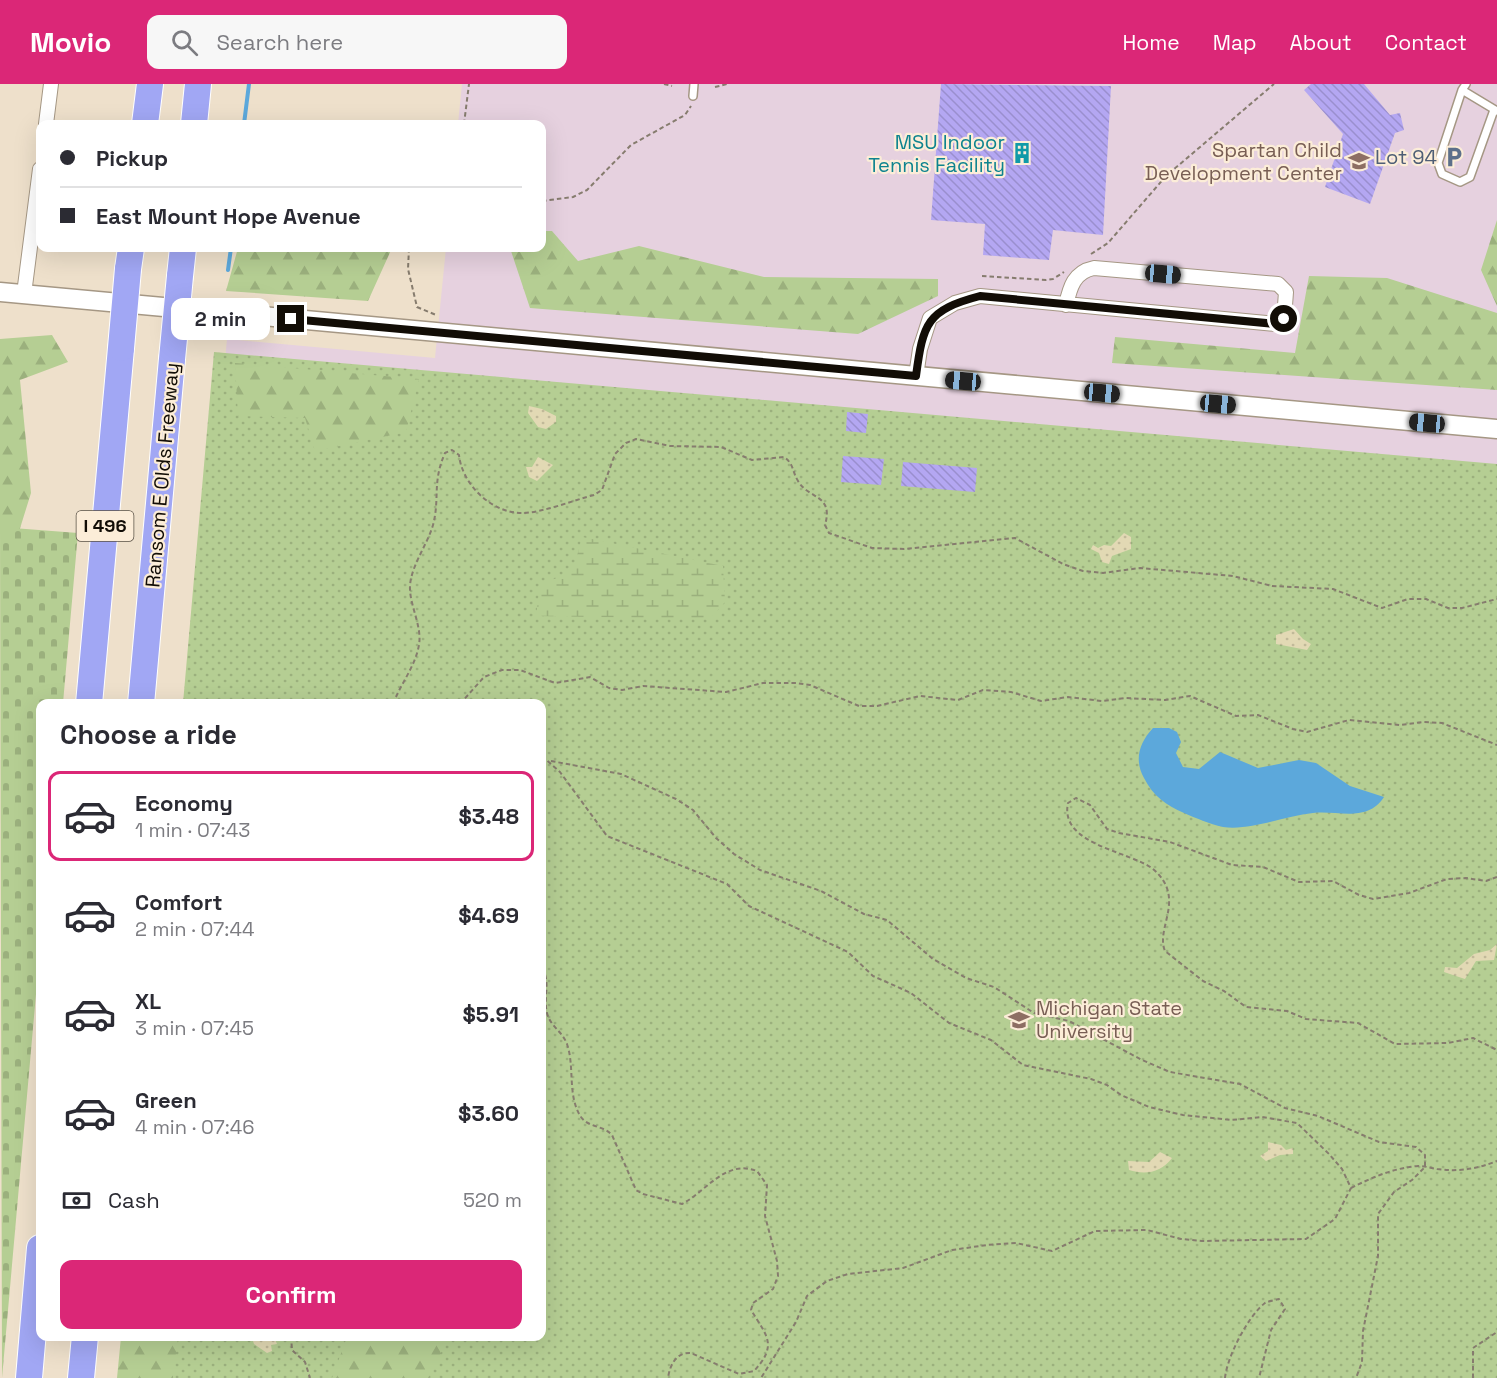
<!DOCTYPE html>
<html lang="en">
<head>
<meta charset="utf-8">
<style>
  :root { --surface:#fff; --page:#f7f7f7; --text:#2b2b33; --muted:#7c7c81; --line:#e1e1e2; --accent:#db2777 }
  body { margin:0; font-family:"Space Grotesk",sans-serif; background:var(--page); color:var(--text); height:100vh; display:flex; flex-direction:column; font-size:22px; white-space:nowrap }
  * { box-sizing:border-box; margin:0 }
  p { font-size:20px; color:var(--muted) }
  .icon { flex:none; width:33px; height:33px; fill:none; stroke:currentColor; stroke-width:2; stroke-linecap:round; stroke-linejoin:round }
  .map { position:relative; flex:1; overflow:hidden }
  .drawer { position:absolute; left:36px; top:615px; width:510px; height:642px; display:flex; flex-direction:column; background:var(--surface); border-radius:12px; box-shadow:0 6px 24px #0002 }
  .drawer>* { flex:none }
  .top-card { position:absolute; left:36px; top:36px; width:510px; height:132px; border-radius:12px; box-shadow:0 6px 24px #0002; display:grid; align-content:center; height:132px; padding:0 24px; background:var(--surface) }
  .end { position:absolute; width:27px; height:27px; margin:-14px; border:8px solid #120d06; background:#fff; box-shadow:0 0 0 3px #fff }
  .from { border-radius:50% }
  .bubble { position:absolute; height:42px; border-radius:12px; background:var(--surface); box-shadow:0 6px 24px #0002; font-size:20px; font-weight:700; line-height:42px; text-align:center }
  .car { position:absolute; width:18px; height:36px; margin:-18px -9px; border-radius:8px; box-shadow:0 0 4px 2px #0007; background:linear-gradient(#222 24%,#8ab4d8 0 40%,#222 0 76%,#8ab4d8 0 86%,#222 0) }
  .top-card b { display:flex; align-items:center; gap:21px; height:57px; font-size:22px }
  .top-card b+b { border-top:2px solid var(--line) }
  .top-card i { width:15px; height:15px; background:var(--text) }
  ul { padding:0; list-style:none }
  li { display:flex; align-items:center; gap:18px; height:90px; margin:0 12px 9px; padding:0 12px; border:3px solid transparent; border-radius:12px }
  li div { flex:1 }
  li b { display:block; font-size:22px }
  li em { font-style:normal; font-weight:700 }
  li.active { border-color:var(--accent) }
  li>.icon { width:54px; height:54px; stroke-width:1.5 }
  h2 { padding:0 24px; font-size:27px; line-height:72px }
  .pay { display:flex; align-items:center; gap:15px; height:66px; padding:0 24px; font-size:22px }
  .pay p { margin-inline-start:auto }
  .primary-button { display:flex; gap:12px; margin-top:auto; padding:12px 24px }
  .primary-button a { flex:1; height:69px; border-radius:12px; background:var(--accent); color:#fff; font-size:24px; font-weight:700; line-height:69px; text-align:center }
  header { display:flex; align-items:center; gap:36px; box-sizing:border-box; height:84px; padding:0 30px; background:var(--accent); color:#fff }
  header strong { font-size:28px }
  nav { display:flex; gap:33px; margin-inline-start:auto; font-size:21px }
  .search { width:420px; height:54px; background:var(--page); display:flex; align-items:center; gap:15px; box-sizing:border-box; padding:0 21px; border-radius:12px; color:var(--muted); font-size:22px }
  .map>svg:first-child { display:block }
  .education { fill:#e6d1df }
  .grass { fill:url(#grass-dots) }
  .forest { fill:url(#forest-firs) }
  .wetland { fill:url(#wetland-marsh) }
  .sand { fill:url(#sand-dots) }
  .cemetery { fill:url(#cemetery-stones) }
  .water { fill:#5ca8db }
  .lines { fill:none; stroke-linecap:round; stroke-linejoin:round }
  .stream { stroke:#5ca8db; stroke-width:4 }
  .building { fill:url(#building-back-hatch) }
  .service-casing { stroke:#a59784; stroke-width:10 }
  .minor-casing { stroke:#a59784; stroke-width:16 }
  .tertiary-casing { stroke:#a59784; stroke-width:21 }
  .motorway-casing { stroke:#fff; stroke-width:28 }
  .path { stroke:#867c6e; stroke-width:2; stroke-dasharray:4.5 3; stroke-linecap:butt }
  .service { stroke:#fff; stroke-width:7 }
  .minor { stroke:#fff; stroke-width:14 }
  .tertiary { stroke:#fff; stroke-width:18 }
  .motorway { stroke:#a1a7f4; stroke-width:26 }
  .motorway-bridge-casing { stroke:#fff; stroke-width:28; stroke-linecap:butt }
  .motorway-bridge { stroke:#a1a7f4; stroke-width:26 }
  .route { stroke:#120d06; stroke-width:8 }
  .labels { text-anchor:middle; stroke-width:4.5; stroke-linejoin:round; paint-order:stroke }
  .shield { fill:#fcedd8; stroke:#585045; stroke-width:1.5 }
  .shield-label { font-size:18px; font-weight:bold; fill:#120d06 }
  .culture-label { font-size:20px; fill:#0d838f; stroke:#fcedd8; text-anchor:end }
  .education-label { font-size:20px; fill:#785e54; stroke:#fcedd8; text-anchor:end }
  .service-label { font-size:20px; fill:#4e5e75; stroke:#fcedd8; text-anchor:end }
  .street-label { font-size:20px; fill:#120d06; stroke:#fcedd8 }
</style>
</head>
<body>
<header>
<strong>Movio</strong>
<div class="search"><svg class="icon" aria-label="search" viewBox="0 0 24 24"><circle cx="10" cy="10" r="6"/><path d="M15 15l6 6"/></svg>Search here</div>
<nav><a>Home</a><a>Map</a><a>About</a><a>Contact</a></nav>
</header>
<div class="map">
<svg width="1497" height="1294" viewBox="0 0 1497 1294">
  <defs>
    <pattern id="grass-dots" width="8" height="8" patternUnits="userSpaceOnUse" patternTransform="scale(1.5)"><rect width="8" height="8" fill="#b5ce93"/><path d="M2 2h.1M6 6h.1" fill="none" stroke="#9bb07d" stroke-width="1.8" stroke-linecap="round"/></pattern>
    <pattern id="forest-firs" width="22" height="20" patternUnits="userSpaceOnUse" patternTransform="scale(1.5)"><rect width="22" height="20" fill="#b5ce93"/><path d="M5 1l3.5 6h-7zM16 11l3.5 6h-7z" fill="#9bb07d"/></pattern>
    <pattern id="wetland-marsh" width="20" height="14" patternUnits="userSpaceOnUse" patternTransform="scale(1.5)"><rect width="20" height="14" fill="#b5ce93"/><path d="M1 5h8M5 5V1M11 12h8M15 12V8" fill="none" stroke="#9bb07d"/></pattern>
    <pattern id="sand-dots" width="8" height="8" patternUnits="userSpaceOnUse" patternTransform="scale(1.5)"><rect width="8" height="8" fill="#e2d9b4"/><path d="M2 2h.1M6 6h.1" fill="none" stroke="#c1b999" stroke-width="1.8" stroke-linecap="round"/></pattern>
    <pattern id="cemetery-stones" width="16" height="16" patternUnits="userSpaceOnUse" patternTransform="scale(1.5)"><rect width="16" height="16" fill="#b5ce93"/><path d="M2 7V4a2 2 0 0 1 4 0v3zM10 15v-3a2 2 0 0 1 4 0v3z" fill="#9bb07d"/></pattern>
    <pattern id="building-back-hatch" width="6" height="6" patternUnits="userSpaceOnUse" patternTransform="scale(1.5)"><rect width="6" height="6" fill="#b4a7f2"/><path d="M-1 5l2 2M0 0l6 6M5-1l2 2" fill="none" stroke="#9a8fce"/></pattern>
  </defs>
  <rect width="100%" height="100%" fill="#eee0cb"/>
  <path class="education" d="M462 0H1497V1294H133L542 1252V620L194 619 227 255 435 274 446 164H542V40H458Z"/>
  <path class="grass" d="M214 268 1497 380V1294H125L129 1253 542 1252V620L183 619Z"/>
  <path class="forest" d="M1497 136V222L1481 186Z
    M542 147H552L578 177 639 162 764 193 938 195V212L858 250 530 224 510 164H542Z
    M238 164H392L368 217 226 207Z
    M1309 192 1387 194 1497 229V306L1112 279 1115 253 1295 269Z
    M52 251 68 278 20 296 31 409 17 454 0 450V255Z
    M235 279 419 295 406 348 315 367 305 334 238 332Z
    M121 1253H178L173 1294H117Z
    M347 1253V1252L449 1253 428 1294H332Z"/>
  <path class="wetland" d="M582 453 723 482 725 518 710 535 536 532 540 501 573 487Z"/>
  <path class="sand" d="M529 322 542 325 556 332V338L546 345 538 343 528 329Z
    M538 373 553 381 537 397 529 393 526 383H532Z
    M1124 449 1131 453V465L1112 472 1109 480 1102 478 1099 469 1091 465 1093 461 1098 464 1104 461 1111 462Z
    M1294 545 1303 555 1311 560 1307 566 1276 560V551Z
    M1497 860 1494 876 1476 877 1465 895 1444 888 1445 883 1457 884 1474 870 1490 866Z
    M1268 1058 1281 1061 1286 1066 1293 1064V1070L1280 1071 1266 1077 1260 1072 1268 1067Z
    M1160 1068 1172 1074C1161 1089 1145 1091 1129 1086L1128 1077 1149 1078Z
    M246 1253H274L277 1260 271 1261 272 1267 267 1269 254 1260 252 1254Z"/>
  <path class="cemetery" d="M0 443 78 449 63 619 40 620V865L2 1294Z"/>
  <path class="water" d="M1153 644H1169L1177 648 1181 658 1176 669 1183 683 1199 685 1220 668 1258 684 1299 676 1316 679 1350 702 1384 713C1367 739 1338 726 1313 729 1284 732 1251 747 1223 743 1209 740 1196 734 1184 729 1166 721 1153 712 1144 694 1134 676 1139 659 1153 644Z"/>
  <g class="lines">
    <path class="stream" d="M244 40 249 0
      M228 186 231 164"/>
  </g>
  <path class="building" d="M941 0 1111 2 1103 151 1053 146 1049 176 983 171 985 140 931 136Z
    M1311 0H1364L1390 31 1400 29 1404 46 1395 49 1370 120 1325 103 1343 50 1304 6Z
    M847 328 868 330 866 349 846 347Z
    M843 372 884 375 881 401 841 398Z
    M903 378 977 384 975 408 901 402Z"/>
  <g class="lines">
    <defs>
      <path id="service" d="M1466 0 1462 6 1497 27
        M1462 6 1438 79 1442 90 1460 98 1470 93 1494 26
        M693 12 694 0"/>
      <path id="minor" d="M46 40 51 0
        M24 210 40 85
        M916 292 920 265 930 234 955 219 980 212 1276 240 1284 235 1286 208 1278 200 1094 184C1074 188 1070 203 1066 221"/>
      <path id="tertiary" d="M0 208 1497 345"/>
      <path id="motorway" d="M145 40 150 0
        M194 40 198 0
        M128 185 131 164
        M180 192 183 164
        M89 620 121 264
        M141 620 172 275
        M29 1294 40 1164
        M81 1294 85 1252"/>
    </defs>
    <use href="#service" class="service-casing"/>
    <use href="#minor" class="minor-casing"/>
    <use href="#tertiary" class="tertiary-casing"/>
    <use href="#motorway" class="motorway-casing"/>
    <path class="path" d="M664 0 672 2
      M715 3 727 0
      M464 40 469 0
      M542 117 573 113 587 106 631 61 685 31 691 22
      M409 164 408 185 417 223 436 231
      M1091 170 1108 159 1166 92 1274 0
      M982 192 1046 196 1053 195 1064 188
      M393 620C401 599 415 583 419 561 422 543 411 524 410 506 409 484 427 462 433 441 440 415 432 398 445 369L452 366 459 371C462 400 491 429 522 429 542 429 574 416 594 411L602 406 615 370 626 359 636 355 670 362 721 363 752 376 784 373C794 380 792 387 798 397 808 415 834 410 825 441L829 449 872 464 904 465 1015 454 1063 480 1083 487 1103 489 1140 484 1233 492 1272 502 1333 505 1382 524 1408 515H1426L1448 524H1462L1497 515
      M460 620 484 593 502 586H520L555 599 590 593 609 604 622 606 643 602 726 608 763 599H796L810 601 859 622H877L920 612 958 616 983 606 1011 608 1041 617 1068 613 1102 617 1126 614 1165 616 1190 612 1236 632 1258 631 1293 645 1307 648 1349 636 1400 641 1423 638 1442 639 1497 661
      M542 672 560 688 607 752 727 800 749 822 848 868 873 892 911 909 949 939 991 956 1023 981 1091 995 1107 1001 1121 1011 1149 1023 1183 1031 1231 1036 1262 1033 1297 1039 1329 1070 1342 1085 1351 1104 1335 1135 1306 1155 1202 1157 1181 1155 1147 1146 1095 1147 1052 1167 1016 1159 987 1161 952 1166 903 1184 848 1190 827 1197 807 1212 796 1238 761 1294
      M551 677 621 690 676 715 693 726 716 754 734 770 760 786 821 807 864 830 887 836 933 875 966 894 994 903 1034 929 1069 937 1142 976 1170 988 1240 1000 1285 1024 1318 1032 1379 1058 1416 1063 1425 1071V1083L1412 1096 1394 1108 1378 1130V1172L1363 1247 1362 1278 1356 1294
      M1497 793 1486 797 1466 794 1447 795 1409 809 1373 815 1359 811 1333 797 1299 798 1263 783 1232 781 1170 758 1119 749 1107 745 1090 721 1076 714 1068 719C1059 761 1130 767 1153 785 1187 814 1155 844 1165 867L1203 897 1224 907 1246 923 1287 927 1306 935 1358 939 1395 960 1448 959 1473 954 1497 966
      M542 884C551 898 543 914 547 929 550 942 562 947 567 960 575 983 567 1012 581 1033 589 1044 603 1041 612 1051L636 1106 643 1110 682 1120C707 1107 725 1075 757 1087L767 1101 765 1132 777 1177 778 1192 773 1205 753 1219 751 1226C767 1252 778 1261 754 1287L739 1290 691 1269C676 1268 670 1281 668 1294
      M1351 1104C1373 1093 1394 1084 1418 1082 1425 1082 1431 1084 1437 1085 1459 1088 1477 1085 1497 1077
      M291 1252 292 1266 305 1278 310 1294
      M1225 1294C1227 1273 1248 1232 1265 1219 1269 1217 1275 1216 1279 1215L1285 1225 1271 1246 1259 1294
      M1473 1294V1264L1497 1248"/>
    <use href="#service" class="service"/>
    <use href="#minor" class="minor"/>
    <use href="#tertiary" class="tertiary"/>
    <use href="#motorway" class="motorway"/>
    <defs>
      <path id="motorway-bridge" d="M121 264 128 185
        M172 275 180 192"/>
    </defs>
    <use href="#motorway-bridge" class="motorway-bridge-casing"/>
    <use href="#motorway-bridge" class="motorway-bridge"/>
  </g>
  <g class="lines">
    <path class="route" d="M291 235 916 292C923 239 927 226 980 212L1276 240 1284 235"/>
  </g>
  <defs>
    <symbol id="building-bare" viewBox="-9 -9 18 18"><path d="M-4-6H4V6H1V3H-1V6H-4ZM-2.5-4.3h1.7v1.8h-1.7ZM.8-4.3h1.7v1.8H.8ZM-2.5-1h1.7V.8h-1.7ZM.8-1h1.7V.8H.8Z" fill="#0f9aa8" stroke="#fcedd8" stroke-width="2.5" paint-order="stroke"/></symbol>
    <symbol id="parking-bare" viewBox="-9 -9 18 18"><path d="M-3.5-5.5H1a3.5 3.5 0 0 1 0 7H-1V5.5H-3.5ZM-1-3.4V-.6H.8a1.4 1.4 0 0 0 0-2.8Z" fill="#5c6f8a" stroke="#fcedd8" stroke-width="2.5" paint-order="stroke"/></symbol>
    <symbol id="school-bare" viewBox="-9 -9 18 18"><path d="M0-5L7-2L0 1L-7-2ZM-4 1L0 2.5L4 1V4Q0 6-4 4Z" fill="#8d6e63" stroke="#fcedd8" stroke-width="2.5" paint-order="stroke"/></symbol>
    <symbol id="university-bare" viewBox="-9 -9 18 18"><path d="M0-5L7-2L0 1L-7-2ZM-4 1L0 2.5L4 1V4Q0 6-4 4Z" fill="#8d6e63" stroke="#fcedd8" stroke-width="2.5" paint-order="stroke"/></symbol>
  </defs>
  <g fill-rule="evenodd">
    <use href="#building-bare" x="1007" y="54" width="30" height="30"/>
    <use href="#parking-bare" x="1439" y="58" width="30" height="30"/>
    <use href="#school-bare" x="1344" y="62" width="30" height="30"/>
    <use href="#university-bare" x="1004" y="921" width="30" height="30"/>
  </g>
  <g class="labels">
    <rect class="shield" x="76.5" y="427" width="57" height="30" rx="4.5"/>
    <g class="shield-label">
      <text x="105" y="448">I 496</text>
    </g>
    <g class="culture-label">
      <text x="1005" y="65">MSU Indoor<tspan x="1005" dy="23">Tennis Facility</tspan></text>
    </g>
    <g class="education-label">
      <text x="1342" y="73">Spartan Child<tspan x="1342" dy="23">Development Center</tspan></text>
      <text x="1036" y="931" text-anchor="start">Michigan State<tspan x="1036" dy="23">University</tspan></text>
    </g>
    <g class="service-label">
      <text x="1437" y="80">Lot 94</text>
    </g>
    <g class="street-label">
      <text transform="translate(162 391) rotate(-85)" y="7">Ransom E Olds Freeway</text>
    </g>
  </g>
</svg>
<i class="end from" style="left:1284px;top:235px"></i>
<i class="end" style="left:291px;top:235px"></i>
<div class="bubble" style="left:171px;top:214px;width:99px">2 min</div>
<i class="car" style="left:1163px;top:190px;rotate:95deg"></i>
<i class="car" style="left:963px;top:297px;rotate:275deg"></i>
<i class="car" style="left:1102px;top:309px;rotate:95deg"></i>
<i class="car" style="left:1218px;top:320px;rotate:95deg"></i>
<i class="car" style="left:1427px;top:339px;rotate:275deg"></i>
<div class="top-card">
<b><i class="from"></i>Pickup</b>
<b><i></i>East Mount Hope Avenue</b>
</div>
<section class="drawer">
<h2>Choose a ride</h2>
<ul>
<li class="active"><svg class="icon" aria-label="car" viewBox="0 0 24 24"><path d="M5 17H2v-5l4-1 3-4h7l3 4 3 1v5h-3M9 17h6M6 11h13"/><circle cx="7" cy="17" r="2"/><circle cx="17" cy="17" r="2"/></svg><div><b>Economy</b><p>1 min · 07:43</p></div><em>$3.48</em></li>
<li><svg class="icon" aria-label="car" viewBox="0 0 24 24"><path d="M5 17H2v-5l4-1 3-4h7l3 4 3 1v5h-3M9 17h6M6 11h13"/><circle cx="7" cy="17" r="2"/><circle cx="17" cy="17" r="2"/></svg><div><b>Comfort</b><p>2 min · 07:44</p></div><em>$4.69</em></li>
<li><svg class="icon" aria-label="car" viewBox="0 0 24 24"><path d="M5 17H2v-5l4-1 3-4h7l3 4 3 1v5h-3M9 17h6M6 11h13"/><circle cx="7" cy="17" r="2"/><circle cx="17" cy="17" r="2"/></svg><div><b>XL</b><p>3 min · 07:45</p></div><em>$5.91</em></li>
<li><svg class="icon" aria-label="car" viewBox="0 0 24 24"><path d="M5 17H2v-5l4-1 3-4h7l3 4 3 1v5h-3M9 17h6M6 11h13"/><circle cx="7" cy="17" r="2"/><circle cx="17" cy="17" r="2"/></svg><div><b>Green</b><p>4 min · 07:46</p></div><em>$3.60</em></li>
</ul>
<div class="pay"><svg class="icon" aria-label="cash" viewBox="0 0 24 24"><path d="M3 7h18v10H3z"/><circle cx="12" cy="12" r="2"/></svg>Cash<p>520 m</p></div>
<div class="primary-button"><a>Confirm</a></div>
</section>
</div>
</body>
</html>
